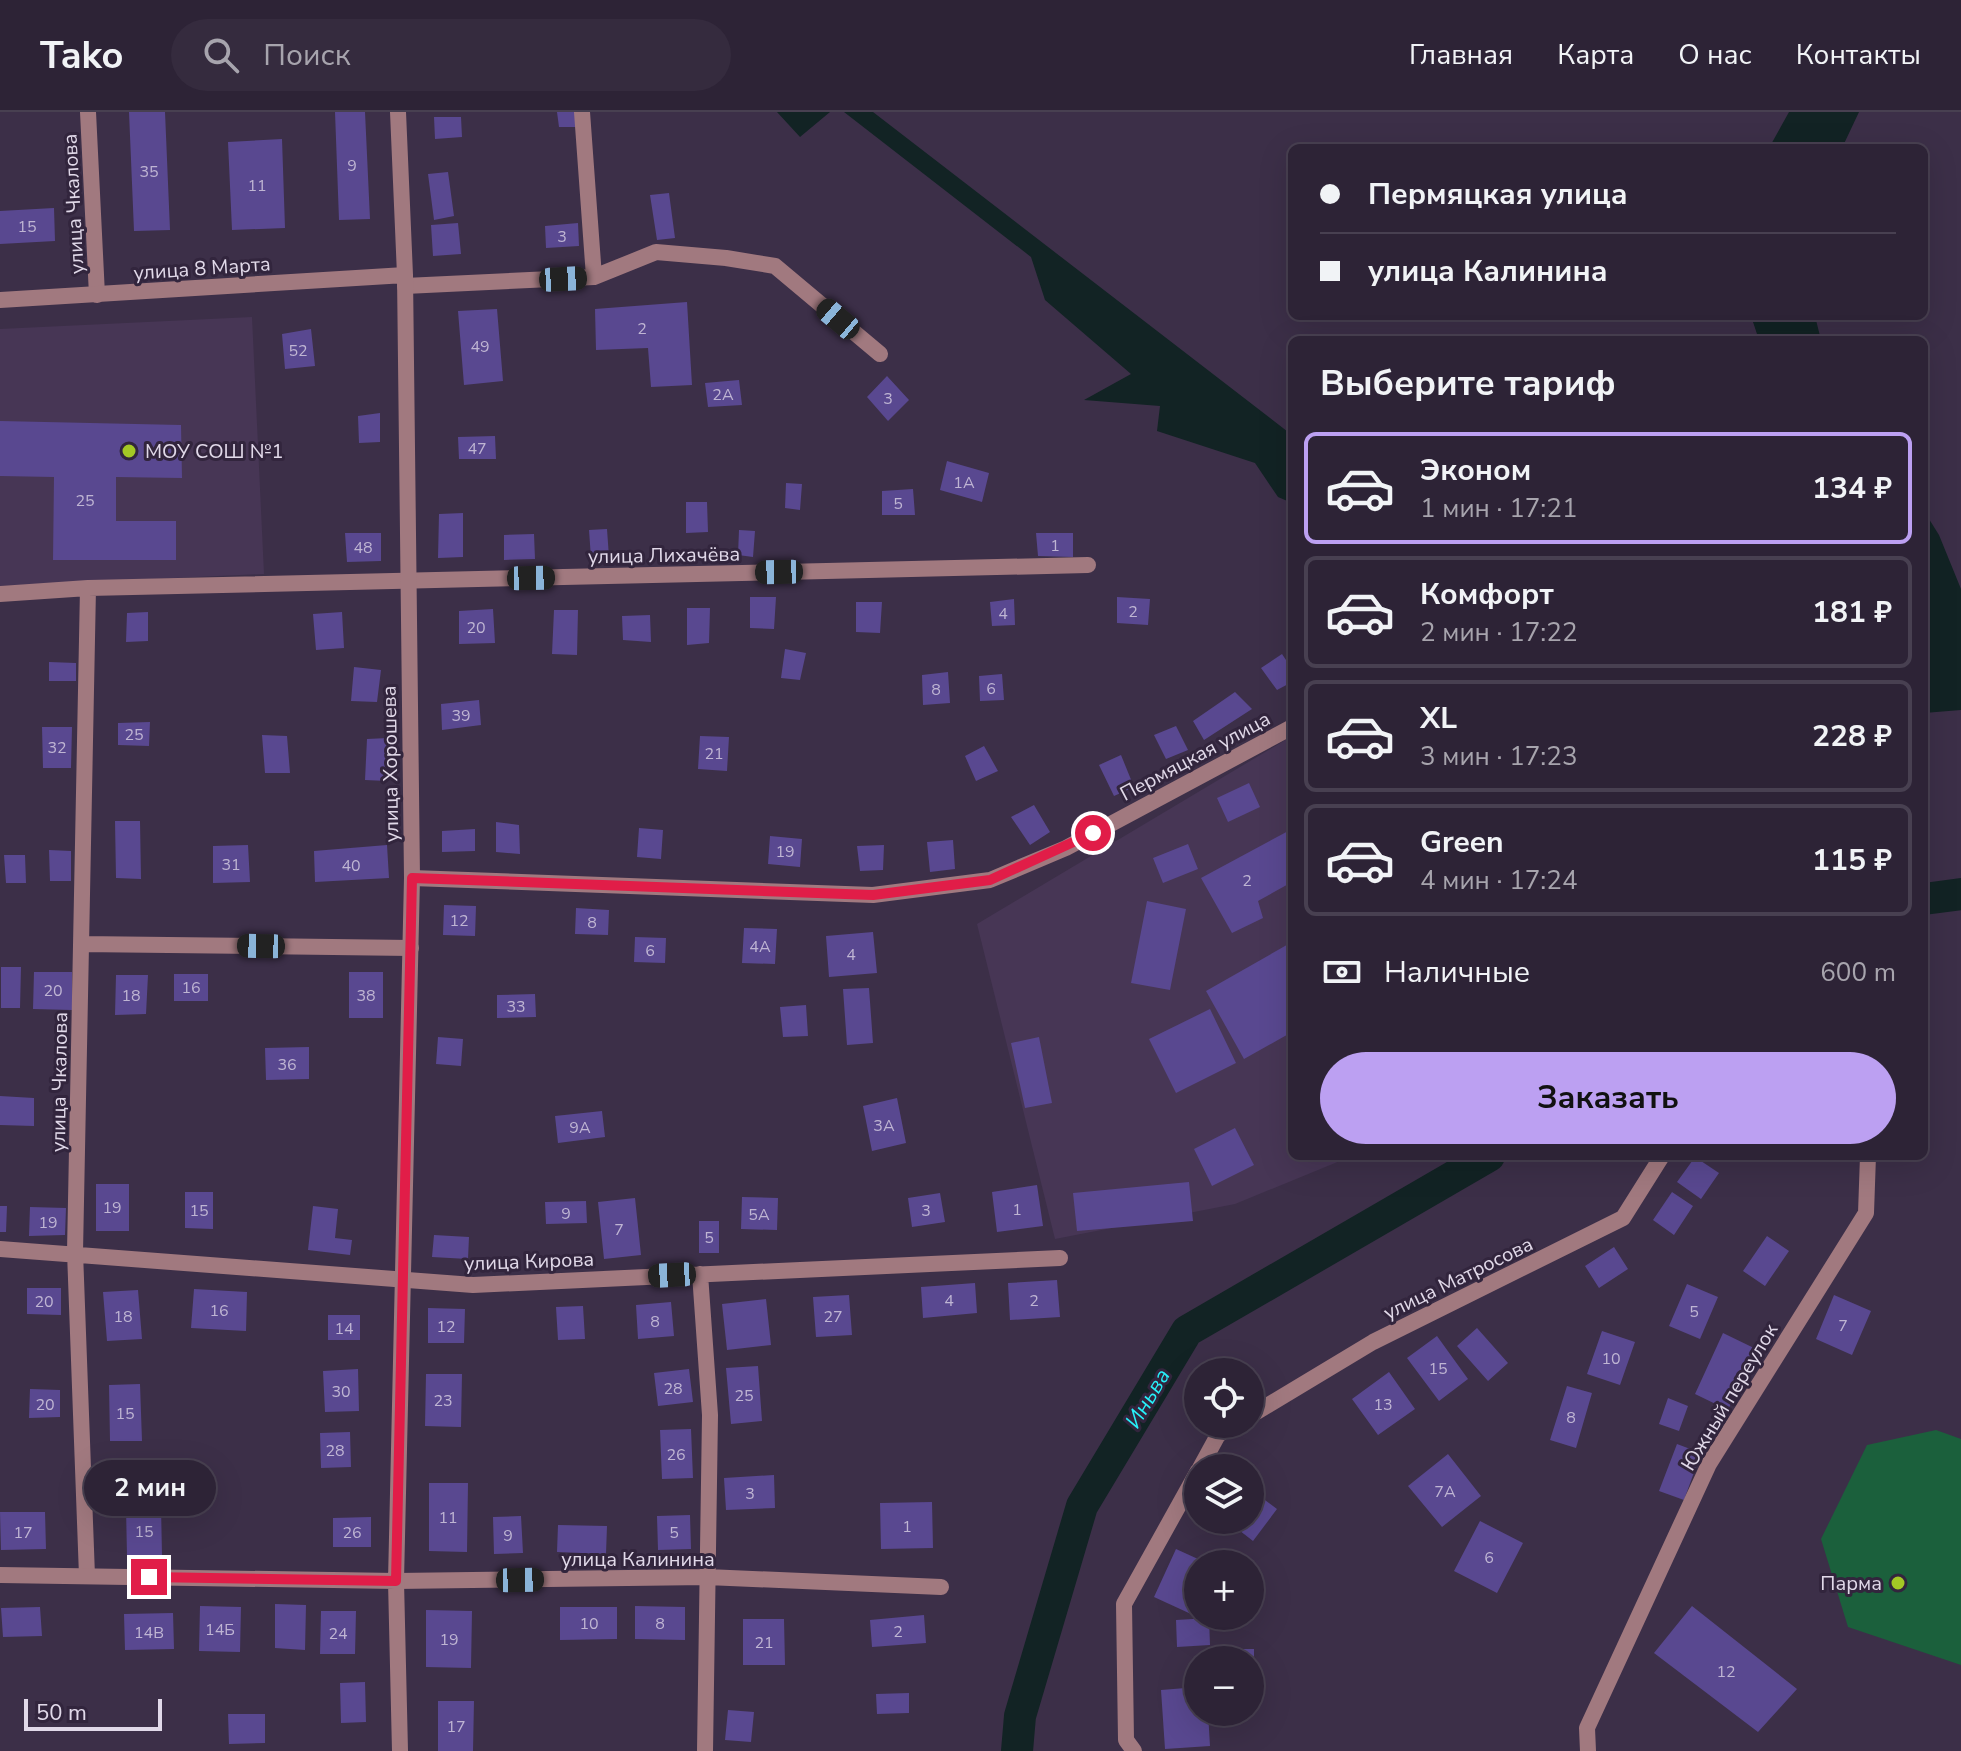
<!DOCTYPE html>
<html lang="ru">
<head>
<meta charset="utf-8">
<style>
  :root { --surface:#2d2336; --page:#352b3e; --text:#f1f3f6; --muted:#a7a4ad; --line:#484051; --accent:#bca0f2 }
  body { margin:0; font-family:"Nunito Sans",sans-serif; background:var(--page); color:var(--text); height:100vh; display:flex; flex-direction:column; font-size:30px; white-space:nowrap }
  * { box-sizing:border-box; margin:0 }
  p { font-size:26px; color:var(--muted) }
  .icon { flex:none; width:44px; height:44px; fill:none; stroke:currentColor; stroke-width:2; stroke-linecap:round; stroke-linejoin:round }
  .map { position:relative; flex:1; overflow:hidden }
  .side { position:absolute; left:1288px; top:224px; width:640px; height:824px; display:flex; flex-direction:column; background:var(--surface); border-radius:12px; box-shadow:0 8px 32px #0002,0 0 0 2px var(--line) }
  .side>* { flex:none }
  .banner { position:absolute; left:1288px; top:32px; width:640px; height:176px; border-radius:12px; box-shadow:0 8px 32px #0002,0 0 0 2px var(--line); display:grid; align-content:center; height:176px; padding:0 32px; background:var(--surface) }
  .fabs { position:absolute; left:1184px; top:1246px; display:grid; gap:16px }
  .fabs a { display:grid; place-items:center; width:80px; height:80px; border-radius:50%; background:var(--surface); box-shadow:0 8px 32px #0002,0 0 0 2px var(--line); font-size:40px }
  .scale { position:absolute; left:24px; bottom:20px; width:138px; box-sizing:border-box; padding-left:8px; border:4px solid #e1d9e9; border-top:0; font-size:22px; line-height:28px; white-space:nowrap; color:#e1d9e9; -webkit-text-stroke:6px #32253d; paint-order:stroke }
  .end { position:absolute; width:36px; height:36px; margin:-18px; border:10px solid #e11d48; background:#fff; box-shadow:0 0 0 4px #fff }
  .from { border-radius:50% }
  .bubble { position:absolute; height:56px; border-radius:28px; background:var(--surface); box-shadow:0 8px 32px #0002,0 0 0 2px var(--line); font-size:26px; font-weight:700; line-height:56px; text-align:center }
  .car { position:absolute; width:24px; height:48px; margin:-24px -12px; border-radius:10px; box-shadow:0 0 6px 2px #0007; background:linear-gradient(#222 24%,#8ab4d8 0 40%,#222 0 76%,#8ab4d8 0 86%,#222 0) }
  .banner b { display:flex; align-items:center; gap:28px; height:76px; font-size:30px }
  .banner b+b { border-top:2px solid var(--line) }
  .banner i { width:20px; height:20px; background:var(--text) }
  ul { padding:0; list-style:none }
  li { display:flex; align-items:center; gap:24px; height:112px; margin:0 16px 12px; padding:0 16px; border:4px solid var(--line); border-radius:12px }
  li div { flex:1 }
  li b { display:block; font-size:30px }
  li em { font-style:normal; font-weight:700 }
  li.selected { border-color:var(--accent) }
  li>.icon { width:72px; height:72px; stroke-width:1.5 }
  h2 { padding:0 32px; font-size:36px; line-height:96px }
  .pay { display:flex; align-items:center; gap:20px; height:88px; padding:0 32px; font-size:30px }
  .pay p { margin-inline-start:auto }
  .primary-button { display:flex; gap:16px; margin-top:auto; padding:16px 32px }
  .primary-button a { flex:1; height:92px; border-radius:48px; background:var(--accent); color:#111; font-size:32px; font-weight:700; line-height:92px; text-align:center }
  header { display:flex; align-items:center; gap:48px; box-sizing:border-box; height:112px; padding:0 40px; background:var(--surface); border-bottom:2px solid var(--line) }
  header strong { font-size:38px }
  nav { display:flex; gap:44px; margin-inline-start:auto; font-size:28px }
  .search { width:560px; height:72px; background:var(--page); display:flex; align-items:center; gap:20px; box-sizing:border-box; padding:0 28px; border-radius:44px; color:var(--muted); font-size:30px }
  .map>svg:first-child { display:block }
  .built { fill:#473655 }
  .green { fill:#1b603c }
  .water { fill:#122324 }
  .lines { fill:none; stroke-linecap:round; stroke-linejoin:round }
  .river { stroke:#122324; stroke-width:32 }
  .building { fill:#594890 }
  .minor { stroke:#a1797f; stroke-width:16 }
  .tertiary { stroke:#a1797f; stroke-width:16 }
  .route { stroke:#e11d48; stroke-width:10 }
  .poi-dot { fill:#a4c825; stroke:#32253d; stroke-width:3 }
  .labels { text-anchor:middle; stroke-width:6; stroke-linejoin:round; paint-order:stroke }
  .number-label { font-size:16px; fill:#bfb5d3 }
  .street-label { font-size:20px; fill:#e1d9e9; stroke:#32253d }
  .poi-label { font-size:20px; fill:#e1d9e9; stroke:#32253d; text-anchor:start }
  .water-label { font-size:22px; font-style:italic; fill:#27f0f9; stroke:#32253d }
</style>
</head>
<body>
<header>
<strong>Tako</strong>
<div class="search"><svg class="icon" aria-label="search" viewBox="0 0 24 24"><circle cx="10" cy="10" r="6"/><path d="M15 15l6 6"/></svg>Поиск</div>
<nav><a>Главная</a><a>Карта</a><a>О нас</a><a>Контакты</a></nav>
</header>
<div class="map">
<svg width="1961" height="1639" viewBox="0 0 1961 1639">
  <rect width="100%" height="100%" fill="#3c2f48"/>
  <path class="built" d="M252 205 264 462 0 474V217Z
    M1292 624V1044H1352L1235 1092 1055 1127 977 812Z"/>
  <path class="green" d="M1936 1318 1961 1327V1553L1848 1515 1821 1427 1867 1333Z"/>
  <path class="water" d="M777 0H830L800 25Z
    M844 0H873L1292 323V391L1278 385 1255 351 1157 319 1160 294 1084 288 1131 262 1045 188 1031 145Z
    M1789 0H1859L1842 36H1769Z
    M1751 204H1815L1821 228H1759Z
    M1924 399 1939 423 1961 477V598L1924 601Z"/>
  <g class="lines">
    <path class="river" d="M1924 787 1961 782
      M1017 1639 1020 1604 1082 1394 1187 1219 1489 1044"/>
  </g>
  <path class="building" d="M129 0H165L170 118 134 119Z
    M335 0H365L370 107 339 108Z
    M557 0H576V15H559Z
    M434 5H461L462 25 435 27Z
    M282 27 285 116 232 118 228 30Z
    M448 60 454 104 434 108 428 62Z
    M669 81 675 126 657 128 650 83Z
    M54 96 55 129 0 132V99Z
    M458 111 461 142 433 144 431 113Z
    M578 111 579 134 546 136 545 114Z
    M687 190 692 273 651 275 648 236 596 238 595 197Z
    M497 197 503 269 464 273 458 199Z
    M311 217 315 254 285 257 282 222Z
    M887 264 909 288 888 309 867 285Z
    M739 268 742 293 708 295 705 271Z
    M380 301V330L359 331 358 304Z
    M0 309 181 313 182 366 116 365V409H176V448H53L54 365 0 364Z
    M495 324 496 347H459L458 325Z
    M947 349 989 361 982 390 940 378Z
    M786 371 802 372 800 398 785 396Z
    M913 377 915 403H882V379Z
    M686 390H707L708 420 686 421Z
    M463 401V445L438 446 439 402Z
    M607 417 609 445 591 446 589 418Z
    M739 418 755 419 753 445 738 443Z
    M345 421H381V449L347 450Z
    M1036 421H1073V445L1038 444Z
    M534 422 535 447 504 448V423Z
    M750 485H776L774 517 750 516Z
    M1117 485 1150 487 1148 513 1117 511Z
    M1014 487 1015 513 992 514 990 490Z
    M856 490H882L880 521 856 520Z
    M687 496H710L709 531 687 533Z
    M493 497 495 531 459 532V499Z
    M554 498H578L577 543 552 542Z
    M148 500V529L126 530 127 501Z
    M342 500 344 536 316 538 313 502Z
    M650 503 651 530 623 528 622 504Z
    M785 537 806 541 800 568 781 566Z
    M1282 542 1292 557V570L1277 578 1261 556Z
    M49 550 76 551V569H49Z
    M354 555 381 558 377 590 351 589Z
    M948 560 950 591 923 593 922 563Z
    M1002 562 1004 588 980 589 979 564Z
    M1235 580 1252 597 1204 628 1193 609Z
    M479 588 481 613 442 618 441 592Z
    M150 610 149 634 118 633V611Z
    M1176 614 1188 638 1166 647 1154 623Z
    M42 615H72L71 656H43Z
    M262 623 287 624 290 661H265Z
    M700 624 729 625 727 659 698 657Z
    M388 626 387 669 365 668 367 627Z
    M984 634 998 659 976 669 965 644Z
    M1121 643 1134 675 1114 684 1099 653Z
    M1249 671 1260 695 1228 710 1217 686Z
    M1034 693 1050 720 1030 733 1011 705Z
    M115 709H140L141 767 116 766Z
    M496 710 519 713 520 742 496 740Z
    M639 716 663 718 661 747 637 745Z
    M475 717V739L442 740V719Z
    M1292 717V770L1258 789 1263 806 1232 821 1201 766Z
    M770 724 802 727 800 755 768 752Z
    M953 728 955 757 930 760 927 730Z
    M1188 732 1198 757 1163 771 1153 746Z
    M248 733 250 770 213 771V734Z
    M387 733 389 766 315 770 314 739Z
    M884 733 883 758 860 759 857 734Z
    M49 738 71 739V769H50Z
    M4 743H25L26 771H6Z
    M1147 789 1186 797 1170 878 1131 871Z
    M444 793 476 794 475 824 443 823Z
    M576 796 609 798 608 823 575 822Z
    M744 816 777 817 775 852 742 851Z
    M873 820 877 861 829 865 826 824Z
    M635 825 666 826 665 851 634 850Z
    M1292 830V920L1244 947 1206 879Z
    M1 855H21L20 896H1Z
    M34 860H72V898L33 897Z
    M349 860H383V906H349Z
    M174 862H208V889H174Z
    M116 863H148L146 902 115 903Z
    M869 876 873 931 847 933 843 877Z
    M535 882 536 905 497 906V883Z
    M806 893 808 924 783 925 780 895Z
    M1210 897 1236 951 1176 981 1149 927Z
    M438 925 463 927 461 954 436 952Z
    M1039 925 1052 991 1025 996 1011 931Z
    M309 935V967L266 968 265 936Z
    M0 984 34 986V1014L0 1013Z
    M897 986 906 1031 872 1039 863 994Z
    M602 999 605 1025 558 1031 555 1004Z
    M1235 1016 1254 1053 1212 1074 1194 1037Z
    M1695 1045 1719 1061 1701 1087 1677 1070Z
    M1189 1070 1193 1109 1077 1119 1073 1081Z
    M96 1072H129V1119H96Z
    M1037 1073 1043 1114 997 1120 992 1080Z
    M185 1080H213V1117L185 1116Z
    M1672 1080 1693 1094 1674 1123 1653 1108Z
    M940 1081 945 1110 912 1115 908 1086Z
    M742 1085 778 1086 777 1118 741 1117Z
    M635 1086 641 1143 604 1147 598 1090Z
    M586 1089 587 1111 546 1112 545 1090Z
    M0 1094H7L6 1120H0Z
    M313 1094 338 1097 335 1126 352 1128 350 1143 308 1138Z
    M30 1095 66 1096 65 1123 29 1124Z
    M699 1109H719V1141H699Z
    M434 1123 469 1125 468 1147 432 1145Z
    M1767 1124 1789 1139 1765 1174 1743 1159Z
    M1614 1135 1628 1157 1599 1176 1585 1154Z
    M1057 1168 1060 1205 1010 1208 1008 1171Z
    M975 1171 977 1201 923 1206 921 1175Z
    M1687 1172 1718 1185 1700 1227 1669 1214Z
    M27 1176H61V1203L27 1202Z
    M194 1177 247 1180 246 1219 191 1216Z
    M138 1178 142 1227 107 1229 103 1180Z
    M849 1183 852 1223 816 1225 813 1185Z
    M1834 1183 1871 1199 1852 1243 1816 1227Z
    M766 1187 771 1233 727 1238 722 1192Z
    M671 1190 674 1224 638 1227 636 1193Z
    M583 1194 585 1227 558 1228 556 1195Z
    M428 1196 465 1197 464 1231H428Z
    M328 1203H360V1228H328Z
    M1477 1216 1508 1251 1488 1269 1457 1234Z
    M1602 1219 1635 1230 1620 1273 1587 1262Z
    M1723 1221 1756 1237 1728 1298 1695 1282Z
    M1437 1224 1468 1267 1439 1289 1407 1246Z
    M758 1254 762 1309 731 1312 726 1256Z
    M358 1257 359 1299 325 1300 323 1259Z
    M689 1257 693 1290 658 1294 654 1261Z
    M1389 1260 1415 1297 1378 1323 1352 1287Z
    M426 1262H462L461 1315 425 1314Z
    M140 1272 142 1329H110L109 1273Z
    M1567 1274 1592 1281 1576 1336 1550 1328Z
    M30 1277 60 1278V1305L29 1306Z
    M1668 1286 1688 1294 1679 1319 1659 1312Z
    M691 1317 693 1366 662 1367 660 1318Z
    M350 1320 351 1355 321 1356 320 1321Z
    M1677 1332 1701 1341 1684 1388 1659 1379Z
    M1448 1342 1481 1384 1442 1415 1408 1374Z
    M774 1363 775 1396 726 1398 724 1366Z
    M429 1371H468L467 1440 429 1439Z
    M1250 1377 1277 1397 1253 1429 1226 1408H1250Z
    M932 1390 933 1436 881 1437 880 1391Z
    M161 1394 162 1443 127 1444 126 1395Z
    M0 1400H45L46 1437 1 1438Z
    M690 1403 691 1437 658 1438 657 1404Z
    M521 1404 523 1441 494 1442 493 1405Z
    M371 1405V1435H333V1406Z
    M1480 1409 1523 1431 1497 1481 1454 1459Z
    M558 1413 607 1414 606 1442 557 1440Z
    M1176 1437 1209 1452H1198V1488L1191 1502 1154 1485Z
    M275 1492 306 1493 305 1538 275 1536Z
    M200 1494 241 1495 240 1540 199 1539Z
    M635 1494 685 1495V1528L635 1527Z
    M1692 1494 1797 1577 1758 1620 1654 1541Z
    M40 1495 42 1524 3 1525 1 1496Z
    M560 1495H617V1527L560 1528Z
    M426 1498 472 1499 471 1556 426 1555Z
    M321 1499H356L355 1542H320Z
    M173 1501 174 1537 125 1538 124 1502Z
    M924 1503 926 1531 872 1535 870 1508Z
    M1209 1506 1210 1533 1177 1535 1176 1508Z
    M743 1507H784L785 1553H743Z
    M1226 1537H1254V1572H1250V1548H1226Z
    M365 1570 366 1610 341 1611 340 1571Z
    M1198 1575V1600H1208L1210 1634 1165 1637 1161 1578Z
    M909 1581V1601L877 1602 876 1582Z
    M438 1589H474L473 1639H438Z
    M728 1598 754 1600 751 1630 725 1628Z
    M228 1602H265V1631L229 1632Z"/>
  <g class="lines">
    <path class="minor" d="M88 0 97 183
      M582 0 594 165
      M405 174 594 165 656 140 726 146 775 154 880 242
      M0 482 88 476 1088 453
      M412 766 873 783 990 768 1066 736 1292 615
      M81 832 411 836
      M0 1137 473 1173 1060 1146
      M700 1162 710 1303 705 1639
      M1250 1304 1373 1230 1623 1106 1662 1044
      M1200 1356 1218 1323 1236 1312
      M87 1464 75 1140 88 476
      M396 1469 707 1465 941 1475
      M1134 1639 1126 1628 1124 1492 1198 1359
      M1588 1639 1587 1616 1709 1352 1866 1101 1868 1044"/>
    <path class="tertiary" d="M398 0 405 163 412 766 396 1469 400 1639
      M0 188 405 163
      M0 1463 396 1469"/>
  </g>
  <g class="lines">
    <path class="route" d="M149 1465 396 1469 412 766 873 783 990 768 1093 721"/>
  </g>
  <g class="poi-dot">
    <circle cx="129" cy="339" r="8"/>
    <circle cx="1898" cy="1471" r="8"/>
  </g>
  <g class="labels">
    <g class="number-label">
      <text x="352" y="59">9</text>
      <text x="149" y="65">35</text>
      <text x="257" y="79">11</text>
      <text x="27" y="120">15</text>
      <text x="562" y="130">3</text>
      <text x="642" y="222">2</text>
      <text x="480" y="240">49</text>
      <text x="298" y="244">52</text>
      <text x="723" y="288">2А</text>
      <text x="888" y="292">3</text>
      <text x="477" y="342">47</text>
      <text x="964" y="376">1А</text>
      <text x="85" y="394">25</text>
      <text x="898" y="397">5</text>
      <text x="1055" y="439">1</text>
      <text x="363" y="441">48</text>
      <text x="1133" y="505">2</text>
      <text x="1003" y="507">4</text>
      <text x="476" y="521">20</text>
      <text x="991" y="582">6</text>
      <text x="936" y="583">8</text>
      <text x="461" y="609">39</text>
      <text x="134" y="628">25</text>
      <text x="57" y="641">32</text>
      <text x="714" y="647">21</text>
      <text x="785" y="745">19</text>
      <text x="231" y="758">31</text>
      <text x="351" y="759">40</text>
      <text x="1247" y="774">2</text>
      <text x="459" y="814">12</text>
      <text x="592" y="816">8</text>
      <text x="760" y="840">4А</text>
      <text x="650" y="844">6</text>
      <text x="851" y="848">4</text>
      <text x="191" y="881">16</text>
      <text x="53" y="884">20</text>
      <text x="131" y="889">18</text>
      <text x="366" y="889">38</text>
      <text x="516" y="900">33</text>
      <text x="287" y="958">36</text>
      <text x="884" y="1019">3А</text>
      <text x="580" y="1021">9А</text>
      <text x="112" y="1101">19</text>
      <text x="1017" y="1103">1</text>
      <text x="199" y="1104">15</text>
      <text x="926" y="1104">3</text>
      <text x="566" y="1107">9</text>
      <text x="759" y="1108">5А</text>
      <text x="48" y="1116">19</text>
      <text x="619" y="1123">7</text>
      <text x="709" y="1131">5</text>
      <text x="949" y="1194">4</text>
      <text x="1034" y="1194">2</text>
      <text x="44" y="1195">20</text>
      <text x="219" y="1204">16</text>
      <text x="1694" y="1205">5</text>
      <text x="123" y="1210">18</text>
      <text x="833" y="1210">27</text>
      <text x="655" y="1215">8</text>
      <text x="1843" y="1219">7</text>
      <text x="446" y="1220">12</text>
      <text x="344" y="1222">14</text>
      <text x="1611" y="1252">10</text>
      <text x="1438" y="1262">15</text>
      <text x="673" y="1282">28</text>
      <text x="341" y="1285">30</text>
      <text x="744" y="1289">25</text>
      <text x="443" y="1294">23</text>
      <text x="45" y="1298">20</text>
      <text x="1383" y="1298">13</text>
      <text x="125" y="1307">15</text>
      <text x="1571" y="1311">8</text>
      <text x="335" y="1344">28</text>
      <text x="676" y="1348">26</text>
      <text x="1445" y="1385">7А</text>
      <text x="750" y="1387">3</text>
      <text x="448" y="1411">11</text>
      <text x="907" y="1420">1</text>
      <text x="144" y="1425">15</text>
      <text x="23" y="1426">17</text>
      <text x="352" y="1426">26</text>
      <text x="674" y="1426">5</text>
      <text x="508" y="1429">9</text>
      <text x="1489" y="1451">6</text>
      <text x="589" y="1517">10</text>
      <text x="660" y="1517">8</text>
      <text x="220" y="1523">14Б</text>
      <text x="898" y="1525">2</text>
      <text x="149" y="1526">14В</text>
      <text x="338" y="1527">24</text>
      <text x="449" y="1533">19</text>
      <text x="764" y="1536">21</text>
      <text x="1726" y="1565">12</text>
      <text x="456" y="1620">17</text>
    </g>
    <g class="street-label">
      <text transform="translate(73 92) rotate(-93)" y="7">улица Чкалова</text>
      <text transform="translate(202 156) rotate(-4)" y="7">улица 8 Марта</text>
      <text transform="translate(664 443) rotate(-1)" y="7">улица Лихачёва</text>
      <text transform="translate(1195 644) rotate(-28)" y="7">Пермяцкая улица</text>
      <text transform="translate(390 652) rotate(-91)" y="7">улица Хорошева</text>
      <text transform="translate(59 970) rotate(-89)" y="7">улица Чкалова</text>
      <text transform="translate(529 1149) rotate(-2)" y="7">улица Кирова</text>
      <text transform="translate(1458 1166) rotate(-26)" y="7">улица Матросова</text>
      <text transform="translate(1729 1285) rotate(-59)" y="7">Южный переулок</text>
      <text x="638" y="1454">улица Калинина</text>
    </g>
    <g class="poi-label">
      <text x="145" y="346">МОУ СОШ №1</text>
      <text x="1882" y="1478" text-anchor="end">Парма</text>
    </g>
    <g class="water-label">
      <text transform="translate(1147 1286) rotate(-59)" y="8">Иньва</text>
    </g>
  </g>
</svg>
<div class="fabs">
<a><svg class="icon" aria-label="locate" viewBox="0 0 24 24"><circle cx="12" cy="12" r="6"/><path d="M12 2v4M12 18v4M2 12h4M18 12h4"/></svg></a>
<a><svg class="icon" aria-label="layers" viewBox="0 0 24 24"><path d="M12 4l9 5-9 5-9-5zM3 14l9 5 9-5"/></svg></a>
<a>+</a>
<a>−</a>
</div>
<div class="scale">50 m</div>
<i class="end from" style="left:1093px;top:721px"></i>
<i class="end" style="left:149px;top:1465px"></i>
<div class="bubble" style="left:84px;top:1348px;width:132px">2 мин</div>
<i class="car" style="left:563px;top:167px;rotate:87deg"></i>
<i class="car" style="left:838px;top:207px;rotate:310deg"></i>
<i class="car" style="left:779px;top:460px;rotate:269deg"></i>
<i class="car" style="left:531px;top:466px;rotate:89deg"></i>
<i class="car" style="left:261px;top:834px;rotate:271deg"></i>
<i class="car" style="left:672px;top:1163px;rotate:267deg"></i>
<i class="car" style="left:520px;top:1468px;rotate:89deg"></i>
<div class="banner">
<b><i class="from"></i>Пермяцкая улица</b>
<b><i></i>улица Калинина</b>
</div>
<section class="side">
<h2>Выберите тариф</h2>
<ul>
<li class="selected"><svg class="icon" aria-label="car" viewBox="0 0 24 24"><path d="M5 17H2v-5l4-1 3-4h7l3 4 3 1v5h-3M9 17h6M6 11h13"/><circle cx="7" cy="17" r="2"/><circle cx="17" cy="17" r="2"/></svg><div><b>Эконом</b><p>1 мин · 17:21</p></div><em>134 ₽</em></li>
<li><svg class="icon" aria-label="car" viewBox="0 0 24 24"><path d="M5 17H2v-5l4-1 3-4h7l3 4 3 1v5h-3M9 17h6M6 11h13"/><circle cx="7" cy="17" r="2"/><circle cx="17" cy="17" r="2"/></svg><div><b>Комфорт</b><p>2 мин · 17:22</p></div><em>181 ₽</em></li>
<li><svg class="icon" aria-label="car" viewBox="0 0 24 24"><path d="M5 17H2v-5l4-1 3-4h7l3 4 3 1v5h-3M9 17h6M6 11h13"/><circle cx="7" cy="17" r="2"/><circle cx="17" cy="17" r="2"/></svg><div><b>XL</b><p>3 мин · 17:23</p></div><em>228 ₽</em></li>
<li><svg class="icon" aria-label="car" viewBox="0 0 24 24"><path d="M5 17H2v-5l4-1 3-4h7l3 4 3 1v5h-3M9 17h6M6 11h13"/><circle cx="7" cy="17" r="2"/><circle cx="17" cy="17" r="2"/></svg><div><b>Green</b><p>4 мин · 17:24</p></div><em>115 ₽</em></li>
</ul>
<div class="pay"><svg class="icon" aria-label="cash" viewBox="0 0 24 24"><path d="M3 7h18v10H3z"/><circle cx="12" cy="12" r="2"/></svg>Наличные<p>600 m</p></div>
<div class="primary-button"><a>Заказать</a></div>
</section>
</div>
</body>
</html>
